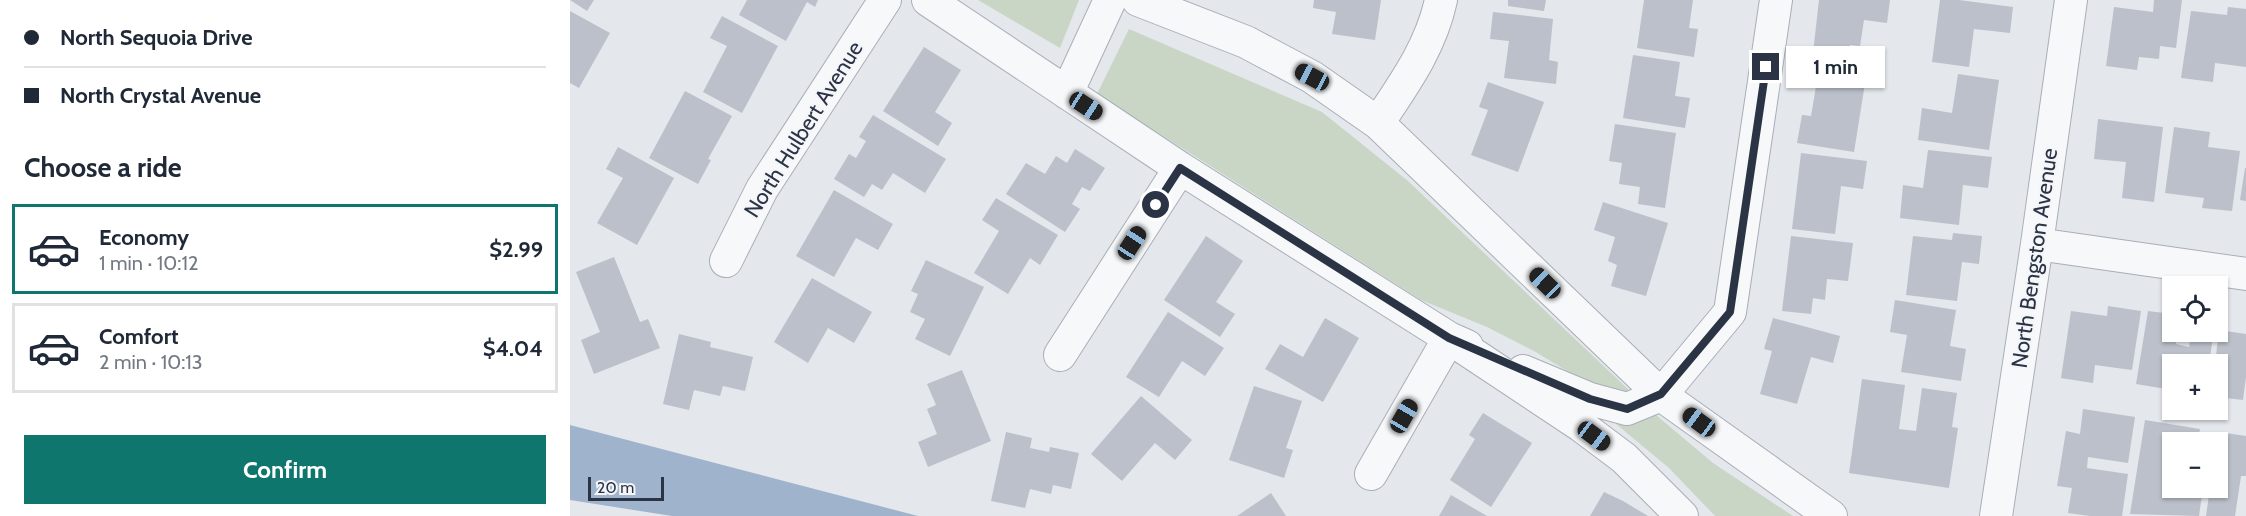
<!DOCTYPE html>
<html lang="en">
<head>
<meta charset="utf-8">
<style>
  :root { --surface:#fff; --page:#f6f6f7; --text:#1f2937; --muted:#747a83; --line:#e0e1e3; --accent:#0f766e }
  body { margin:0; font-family:Cabin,sans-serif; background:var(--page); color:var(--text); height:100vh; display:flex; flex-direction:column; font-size:22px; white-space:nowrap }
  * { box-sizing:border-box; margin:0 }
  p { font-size:20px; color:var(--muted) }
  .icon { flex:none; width:33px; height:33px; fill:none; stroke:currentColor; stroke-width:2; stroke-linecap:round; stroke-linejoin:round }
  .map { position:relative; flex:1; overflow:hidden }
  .side { display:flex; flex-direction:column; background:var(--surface); width:570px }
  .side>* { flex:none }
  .guide { display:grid; align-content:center; height:132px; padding:0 24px; background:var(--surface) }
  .tools { position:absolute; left:1592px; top:276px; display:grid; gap:12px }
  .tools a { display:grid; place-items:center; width:66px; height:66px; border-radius:0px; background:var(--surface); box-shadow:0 2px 4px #0004; font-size:30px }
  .scale { position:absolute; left:18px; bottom:15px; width:76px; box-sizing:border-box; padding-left:6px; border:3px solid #2b3445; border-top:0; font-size:16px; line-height:21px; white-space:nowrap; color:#2b3445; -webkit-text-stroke:4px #f4f6f9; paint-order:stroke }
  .end { position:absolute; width:27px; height:27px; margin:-14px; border:8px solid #2b3445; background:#fff; box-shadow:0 0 0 3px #fff }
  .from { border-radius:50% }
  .bubble { position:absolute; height:42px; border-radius:0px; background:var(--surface); box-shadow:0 2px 4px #0004; font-size:20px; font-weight:700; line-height:42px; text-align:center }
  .car { position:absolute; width:18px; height:36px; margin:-18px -9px; border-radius:8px; box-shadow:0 0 4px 2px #0007; background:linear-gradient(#222 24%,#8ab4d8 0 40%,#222 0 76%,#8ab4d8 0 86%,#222 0) }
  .guide b { display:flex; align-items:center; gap:21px; height:57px; font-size:22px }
  .guide b+b { border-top:2px solid var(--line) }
  .guide i { width:15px; height:15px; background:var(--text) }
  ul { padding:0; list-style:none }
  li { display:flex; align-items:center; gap:18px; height:90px; margin:0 12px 9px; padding:0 12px; border:3px solid var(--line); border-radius:0px }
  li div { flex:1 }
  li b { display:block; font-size:22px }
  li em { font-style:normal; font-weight:700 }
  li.selected { border-color:var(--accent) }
  li>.icon { width:54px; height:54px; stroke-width:1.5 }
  h2 { padding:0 24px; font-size:27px; line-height:72px }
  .cta { display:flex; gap:12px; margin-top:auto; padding:12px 24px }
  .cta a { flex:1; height:69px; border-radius:0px; background:var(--accent); color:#fff; font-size:24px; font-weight:700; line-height:69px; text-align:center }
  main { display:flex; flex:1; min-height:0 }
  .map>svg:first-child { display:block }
  .green { fill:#c9d6c5 }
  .water { fill:#9fb4cc }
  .building { fill:#bbc0ca }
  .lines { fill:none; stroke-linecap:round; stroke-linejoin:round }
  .minor-casing { stroke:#a9aeb7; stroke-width:34 }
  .minor { stroke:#f7f8fa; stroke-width:32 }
  .route { stroke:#2b3445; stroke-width:8 }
  .labels { text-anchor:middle; stroke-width:4.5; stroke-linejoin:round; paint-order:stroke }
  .street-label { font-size:22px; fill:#2b3445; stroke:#f4f6f9 }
</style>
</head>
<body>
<main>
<section class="side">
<div class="guide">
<b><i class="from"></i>North Sequoia Drive</b>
<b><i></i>North Crystal Avenue</b>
</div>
<h2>Choose a ride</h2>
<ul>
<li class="selected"><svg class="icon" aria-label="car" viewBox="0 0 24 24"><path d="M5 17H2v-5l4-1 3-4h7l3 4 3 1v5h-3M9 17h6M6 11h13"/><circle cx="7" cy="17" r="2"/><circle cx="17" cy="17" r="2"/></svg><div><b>Economy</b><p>1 min · 10:12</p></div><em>$2.99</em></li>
<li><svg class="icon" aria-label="car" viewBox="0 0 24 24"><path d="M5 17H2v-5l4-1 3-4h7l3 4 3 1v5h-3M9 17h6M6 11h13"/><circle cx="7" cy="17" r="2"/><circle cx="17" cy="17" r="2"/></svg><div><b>Comfort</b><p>2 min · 10:13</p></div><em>$4.04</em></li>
</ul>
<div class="cta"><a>Confirm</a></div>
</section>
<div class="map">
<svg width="1676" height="516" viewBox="0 0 1676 516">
  <rect width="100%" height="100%" fill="#e4e7ec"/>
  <path class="green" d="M408 0H509L490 48Z
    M559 29 752 112 838 181 1060 391 1056 396 1030 391 964 351 917 327 851 300 527 94Z
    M1086 415 1143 463 1223 516H1145L1099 468 1046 424 1049 417Z"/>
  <path class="water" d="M0 425 348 516H102L0 500Z"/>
  <path class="building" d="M0 0H24L17 11Z
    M177 0H248L245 7 237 2 216 41 169 15Z
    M744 0H811L805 40 762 34 766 12 743 8Z
    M938 0H976L974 11 938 6Z
    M1074 0H1123L1119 28 1128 29 1124 57 1067 48Z
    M1249 0H1320L1317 23 1294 20 1290 46 1280 45 1277 66 1242 62Z
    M1370 0H1389L1443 7 1440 33 1404 29 1399 67 1362 62Z
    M1584 0H1612L1606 48 1590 46 1589 59 1569 57 1567 70 1536 66 1544 7 1583 12Z
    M1658 7 1676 9V67L1645 63 1643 82 1611 78 1621 11 1657 15Z
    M0 11 40 33 9 88 0 83Z
    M923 12 983 19 979 60 988 62 986 84 934 78 939 41 920 39Z
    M152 16 208 46 172 113 133 92 157 46 140 38Z
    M354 47 391 70 365 112 382 123 368 146 313 111Z
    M1063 55 1110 62 1105 96 1120 98 1115 128 1053 118Z
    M1249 69 1296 77 1284 152 1227 143 1232 115 1241 116Z
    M1388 74 1429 80 1419 150 1348 140 1352 108 1382 113Z
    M918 82 974 102 948 172 901 155 918 110 909 107Z
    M115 91 162 116 138 159 141 160 128 184 79 158Z
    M303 115 376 159 355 193 323 173 312 190 302 184 294 197 264 179 279 154 286 158 296 141 289 137Z
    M1528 119 1593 127 1584 202 1552 198 1556 162 1524 159Z
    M1045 124 1106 133 1095 208 1068 204 1070 187 1049 184 1052 163 1039 161Z
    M1604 127 1640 132 1638 147 1670 151 1662 211 1632 208 1634 198 1595 193Z
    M48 147 104 178 67 245 27 223 53 178 36 169Z
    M505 149 535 168 520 191 512 187 502 204 510 209 495 232 436 194 456 163 475 174 486 156 497 163Z
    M1358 150 1422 157 1418 188 1393 185 1389 225 1330 218 1333 185 1353 188Z
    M1231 153 1297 161 1293 189 1271 186 1265 234 1222 229Z
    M1675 168H1676V201L1670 200Z
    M264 190 323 224 308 250 286 238 264 277 226 256Z
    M426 198 488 235 470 265 460 258 438 294 404 273 429 231 412 220Z
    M1033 202 1098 223 1076 296 1041 286 1047 265 1038 261 1045 237 1024 230Z
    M1383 233 1412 236 1409 264 1392 262 1387 301 1336 295 1343 236 1382 240Z
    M636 236 673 261 646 302 665 314 650 337 594 300Z
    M1221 236 1283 243 1278 281 1257 279 1255 300 1243 298 1241 314 1212 311Z
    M44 257 70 322 78 319 90 348 24 374 11 340 30 332 6 272Z
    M356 260 414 287 380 356 345 339 355 319 340 312 348 294 341 291Z
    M242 278 302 312 284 343 258 328 238 363 204 342Z
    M1325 300 1386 310 1380 346 1396 349 1391 381 1331 372 1337 335 1320 332Z
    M1538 306 1571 311 1562 370 1525 365 1523 383 1491 378 1501 311 1537 316Z
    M1578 311 1602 314V332H1608L1606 344 1619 347 1621 334 1643 337 1639 364H1602V390L1566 384Z
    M598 312 654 348 635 376 612 361 589 397 556 377Z
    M755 318 789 338 753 402 695 369 710 344 733 357Z
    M1203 318 1270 336 1263 363 1241 357 1227 404 1190 394 1202 351 1194 349Z
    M1649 330 1676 334V377L1673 400 1647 397V364H1645Z
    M109 334 141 342 140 347 183 357 175 391 153 386 150 396 124 390 119 410 93 404Z
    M392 370 421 441 358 467 348 442 367 434 357 409 366 405 357 384Z
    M1292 379 1335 385 1329 429 1346 431 1352 388 1387 393 1382 427 1388 428 1379 488 1279 473Z
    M684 386 732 401 716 448 723 450 714 478 659 460Z
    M571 396 622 440 605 460 585 443 552 481 521 454Z
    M1513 409 1565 417 1558 463 1518 457 1517 468 1558 474 1552 516H1520L1498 513 1502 488 1487 486 1496 431 1510 434Z
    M1612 410H1632L1630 420 1611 417Z
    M913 413 962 443 921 507 880 480 905 439 899 435Z
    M1575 420 1630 429 1628 440 1638 441 1602 442V488H1633L1629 516 1560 514Z
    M436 432 462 438 460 448 479 452 480 447 509 453 501 489 483 485 481 494 460 489 455 508 421 501Z
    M1648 432 1676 436V476H1671L1665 516H1636L1640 488H1647Z
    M1034 492 1053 501 1078 516H1020Z
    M701 493 716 516H667Z
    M881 495 917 516H869Z"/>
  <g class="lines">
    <defs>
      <path id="minor" d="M358 0 610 168 879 338 1010 425 1054 458 1112 516
        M568 0 676 42 742 77 808 123 1091 395 1261 516
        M497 93 540 0
        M808 123C834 84 861 47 871 0
        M1467 244 1676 274
        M156 261 192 189 315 0
        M490 355 610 168
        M953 371 1020 399 1057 409 1091 395 1160 312 1206 0
        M801 474 879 338 897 346
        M1426 516 1467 244 1501 0"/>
    </defs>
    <use href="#minor" class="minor-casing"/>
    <use href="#minor" class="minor"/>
  </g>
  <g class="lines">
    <path class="route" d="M586 205 610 168 879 338 1020 399 1057 409 1091 394 1160 312 1196 67"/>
  </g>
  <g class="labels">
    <g class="street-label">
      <text transform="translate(233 129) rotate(-58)" y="8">North Hulbert Avenue</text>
      <text transform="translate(1464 258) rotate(-82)" y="8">North Bengston Avenue</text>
    </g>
  </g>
</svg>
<div class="tools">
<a><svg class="icon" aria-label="locate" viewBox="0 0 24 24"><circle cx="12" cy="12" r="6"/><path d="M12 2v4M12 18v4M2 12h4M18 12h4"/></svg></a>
<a>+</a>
<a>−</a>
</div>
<div class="scale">20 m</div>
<i class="end from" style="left:586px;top:205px"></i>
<i class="end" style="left:1196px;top:67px"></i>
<div class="bubble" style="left:1216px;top:46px;width:99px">1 min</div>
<i class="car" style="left:742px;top:77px;rotate:298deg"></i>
<i class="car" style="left:516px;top:106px;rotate:123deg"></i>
<i class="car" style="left:562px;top:243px;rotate:33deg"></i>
<i class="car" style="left:975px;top:283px;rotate:314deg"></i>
<i class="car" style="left:834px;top:416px;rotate:30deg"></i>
<i class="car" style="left:1129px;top:422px;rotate:306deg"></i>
<i class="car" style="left:1024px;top:436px;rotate:127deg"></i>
</div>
</main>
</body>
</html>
